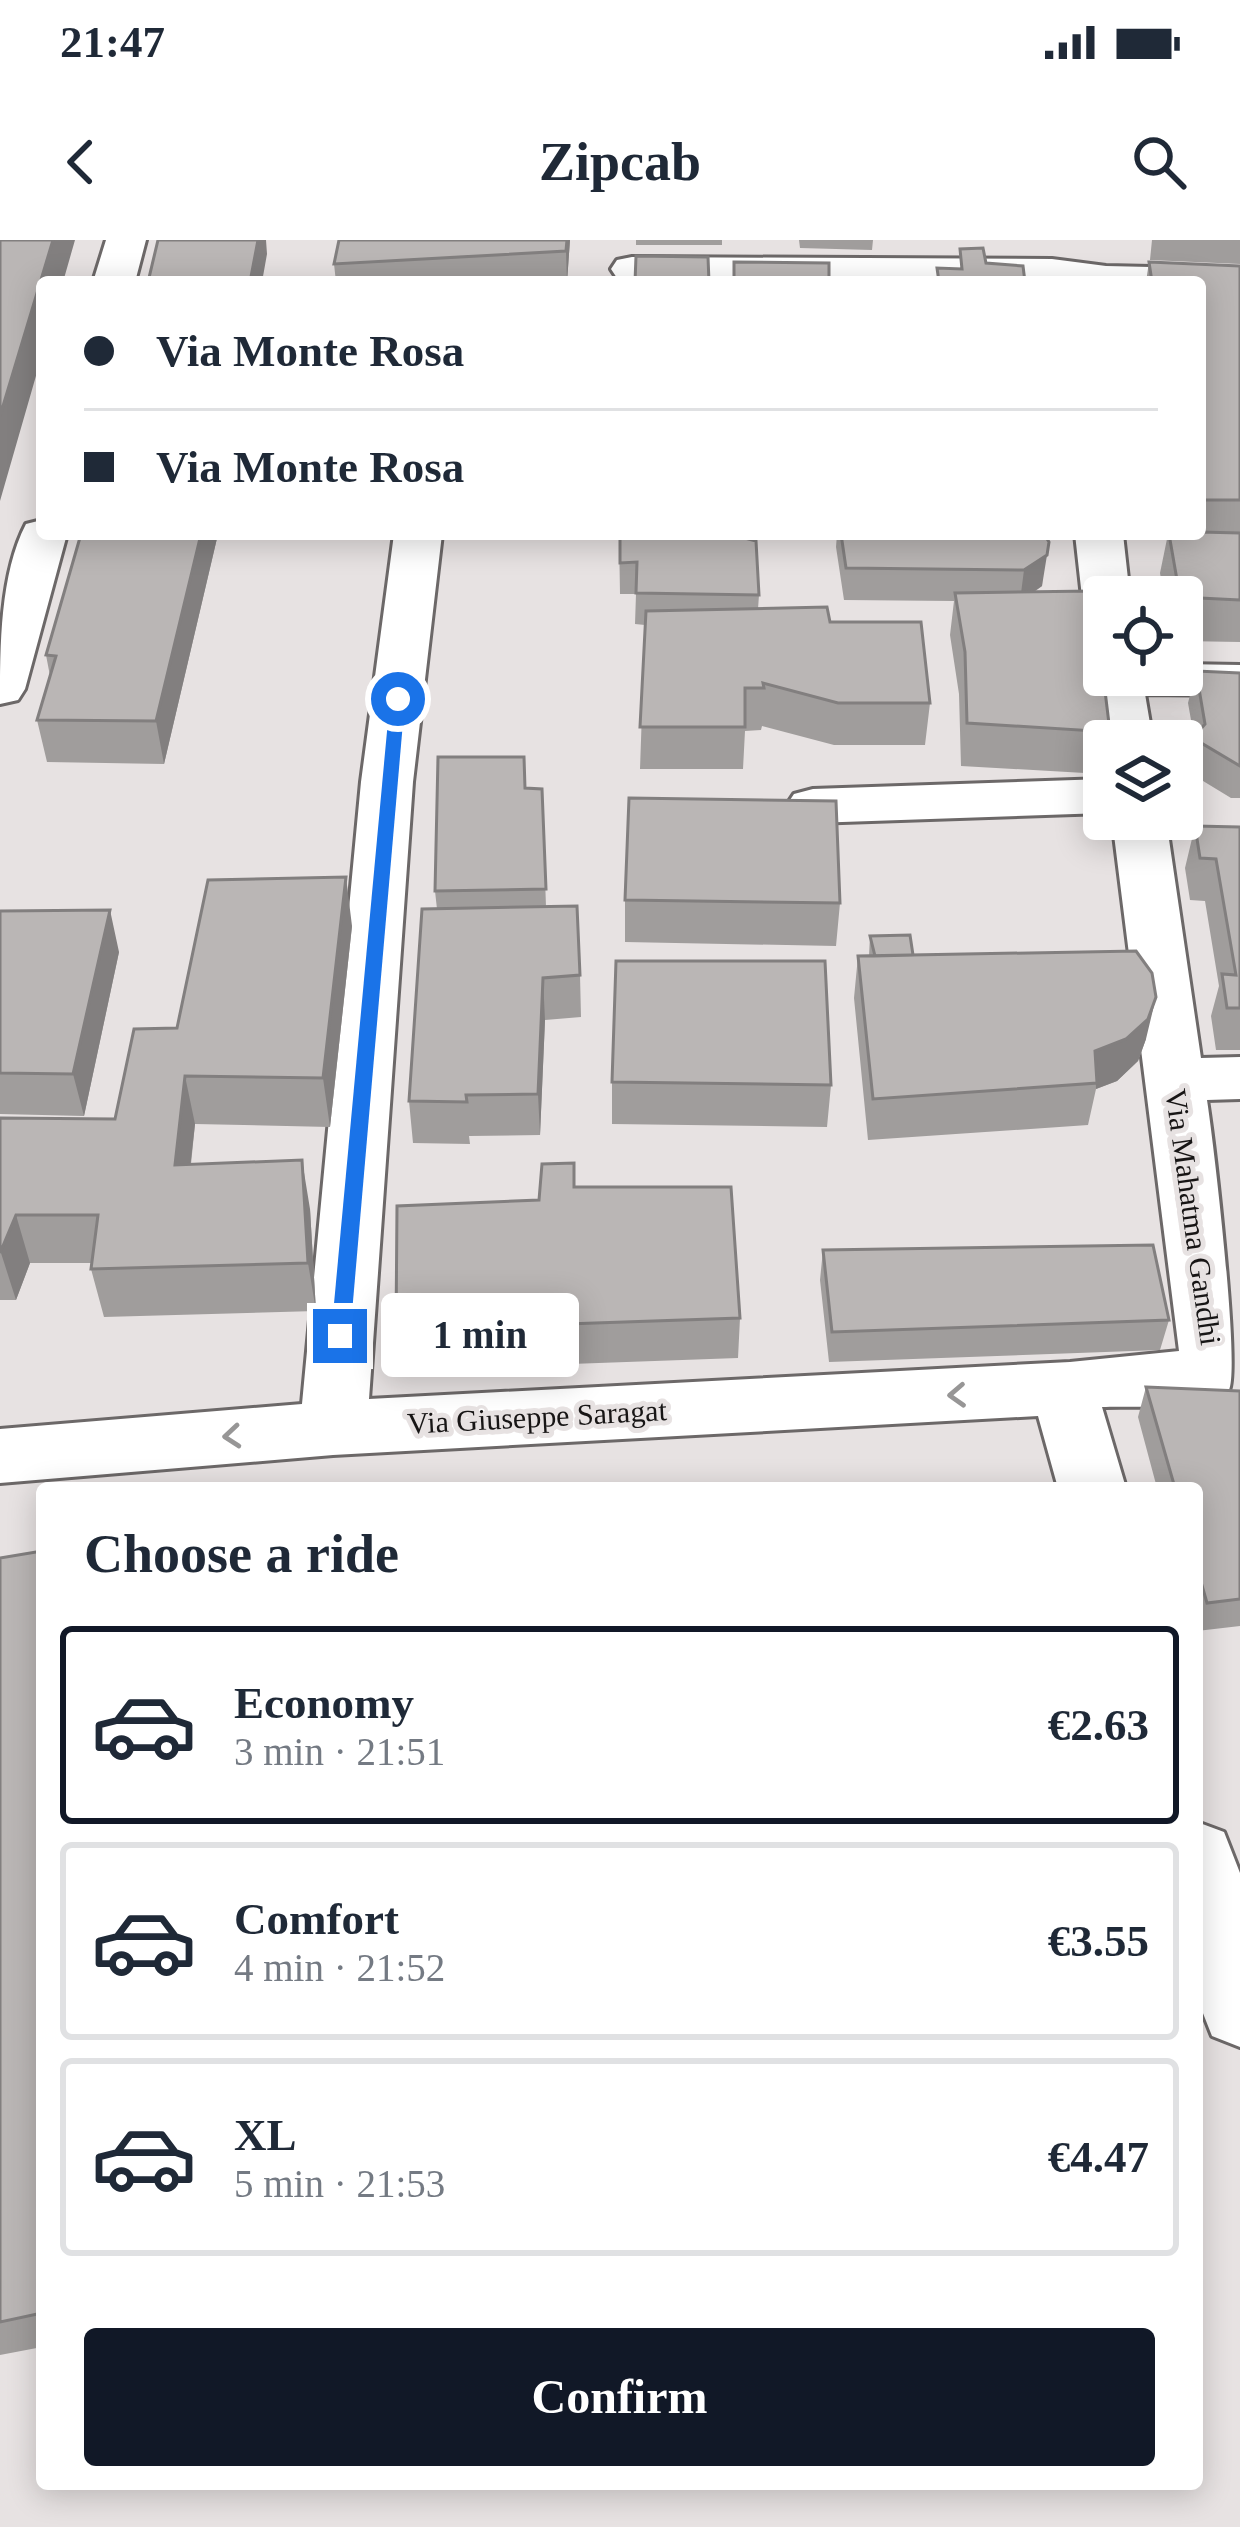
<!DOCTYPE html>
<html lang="en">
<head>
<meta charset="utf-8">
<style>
  :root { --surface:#fff; --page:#f6f6f7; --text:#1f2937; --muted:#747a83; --line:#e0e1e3; --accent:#111827 }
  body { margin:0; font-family:Georgia,serif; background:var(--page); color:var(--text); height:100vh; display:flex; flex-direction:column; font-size:45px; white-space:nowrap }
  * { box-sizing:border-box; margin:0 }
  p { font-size:39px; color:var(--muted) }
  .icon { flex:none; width:66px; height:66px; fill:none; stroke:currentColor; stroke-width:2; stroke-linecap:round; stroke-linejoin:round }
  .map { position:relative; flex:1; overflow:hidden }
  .side { position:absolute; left:36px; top:1242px; width:1167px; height:1008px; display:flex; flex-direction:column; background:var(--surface); border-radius:12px; box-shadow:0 6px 30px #0003 }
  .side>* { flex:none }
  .top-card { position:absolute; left:36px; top:36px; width:1170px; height:264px; border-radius:12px; box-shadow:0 6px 30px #0003; display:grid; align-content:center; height:264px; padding:0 48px; background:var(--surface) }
  .tools { position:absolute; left:1083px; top:336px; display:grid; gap:24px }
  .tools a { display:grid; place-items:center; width:120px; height:120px; border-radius:12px; background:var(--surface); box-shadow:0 6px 30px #0003; font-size:60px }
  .end { position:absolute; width:54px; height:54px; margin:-27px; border:15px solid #1a73e8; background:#fff; box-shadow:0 0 0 6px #fff }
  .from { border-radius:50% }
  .bubble { position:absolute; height:84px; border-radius:12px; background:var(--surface); box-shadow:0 6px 30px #0003; font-size:39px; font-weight:600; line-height:84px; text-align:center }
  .top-card b { display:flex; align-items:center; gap:42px; height:114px; font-size:45px }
  .top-card b+b { border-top:3px solid var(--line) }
  .top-card i { width:30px; height:30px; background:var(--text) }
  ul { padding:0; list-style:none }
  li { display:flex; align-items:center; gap:36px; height:198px; margin:0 24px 18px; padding:0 24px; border:6px solid var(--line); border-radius:12px }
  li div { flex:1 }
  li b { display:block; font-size:45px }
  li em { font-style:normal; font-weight:600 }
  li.on { border-color:var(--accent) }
  li>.icon { width:108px; height:108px; stroke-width:1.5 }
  h2 { padding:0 48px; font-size:54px; line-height:144px }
  .button { display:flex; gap:24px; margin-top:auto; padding:24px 48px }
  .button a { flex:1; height:138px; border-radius:12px; background:var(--accent); color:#fff; font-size:48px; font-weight:600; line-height:138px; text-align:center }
  .status { display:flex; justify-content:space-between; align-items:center; height:84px; padding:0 60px; background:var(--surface); direction:ltr }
  .status svg { height:33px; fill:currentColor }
  header { display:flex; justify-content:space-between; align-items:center; height:156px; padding:0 48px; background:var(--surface); font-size:54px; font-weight:600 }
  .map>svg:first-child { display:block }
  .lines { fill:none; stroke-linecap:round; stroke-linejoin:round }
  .minor-casing { stroke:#6c6868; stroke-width:6 }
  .minor { fill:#fff; fill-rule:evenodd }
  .wall { fill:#a09d9c }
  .shaded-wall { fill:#827f7f }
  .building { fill:#bab6b5; stroke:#827f7f; stroke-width:3 }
  .oneway { stroke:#979696 }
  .route { fill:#1a73e8 }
  .labels { text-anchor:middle; stroke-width:10; stroke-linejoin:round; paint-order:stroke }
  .street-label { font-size:30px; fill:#171515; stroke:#e7e2e2 }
</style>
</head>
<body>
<div class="status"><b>21:47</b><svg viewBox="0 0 49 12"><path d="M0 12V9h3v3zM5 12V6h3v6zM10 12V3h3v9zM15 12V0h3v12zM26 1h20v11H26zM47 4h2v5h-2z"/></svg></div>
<header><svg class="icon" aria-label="back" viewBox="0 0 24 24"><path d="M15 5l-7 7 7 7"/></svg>Zipcab<svg class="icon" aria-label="search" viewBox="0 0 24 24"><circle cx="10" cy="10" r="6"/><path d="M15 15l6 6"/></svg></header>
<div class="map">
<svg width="1240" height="2287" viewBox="0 0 1240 2287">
  <rect width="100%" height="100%" fill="#e7e2e2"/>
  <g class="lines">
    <defs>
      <path id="minor" d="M106 0H146L135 42H93Z
        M632 17 1052 19 1106 26 1240 29V55L1200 54V42L617 38 611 29 617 20Z
        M42 280V294H67L25 449 18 460 0 464C0 406 0 334 26 284Z
        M394 294H442L413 542 369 1159 1070 1122 1179 1111 1112 579H1166L1201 818 1240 817V859L1207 860C1214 905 1240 1126 1229 1150 1201 1173 1137 1165 1102 1167L1126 1248H1058L1038 1176 333 1215 0 1243V1189L302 1164 361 542Z
        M1075 294H1123L1130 357H1104V371L1089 367 1082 357Z
        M1104 423V435H1182V424L1240 425V455L1145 454 1153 501H1104V505L1092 438Z
        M1104 539V573L813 583 794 578 786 566 794 554 813 549Z
        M1197 1582 1224 1592 1240 1633V1807L1212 1796 1197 1758Z"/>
    </defs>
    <use href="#minor" class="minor-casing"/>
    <use href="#minor" class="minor"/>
  </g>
  <path class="wall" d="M339 0H570L567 42H336L334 24Z
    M636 0H722V5H636Z
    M799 0H873L872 10 800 8Z
    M1152 0H1240V24L1150 20Z
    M1149 22 1240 26V402L1182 401V357H1164L1160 333 1168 294H1200V42H1146Z
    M218 294 164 524 47 522 37 480 50 436 46 415Z
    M619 294 759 355 758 369 830 382 930 463 925 505H834L762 486 761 490 745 491 743 529H640L645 385 635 384 636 354H620Z
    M837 294H1044L1042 346 1034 352 1092 425 1110 492 1108 501H1104L1102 534 961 526 959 454 950 395 954 361 844 360 836 307Z
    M1196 431 1240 433V558H1231L1185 530 1194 497 1188 463Z
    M525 548 542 549 546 667 580 735 581 777 545 780 540 895 469 896 470 904 413 903 409 861 437 669 435 651Z
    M1195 586 1240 587V810H1216L1211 776 1219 746 1205 661 1190 660 1185 628Z
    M625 660 840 663 836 706 625 702Z
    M0 671 119 712 84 876 0 874Z
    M352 686 330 887 195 884 191 924 310 969 316 1071 104 1077 91 1029 92 1023H30L16 1060H0V878L115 879 177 788Z
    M870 696 913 715 1146 799 1138 821 1117 841 1096 849 1088 885 868 900 854 758 858 716H869Z
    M612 842 831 845 827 887 612 884Z
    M574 947 740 1078 738 1118 401 1130 396 1090 539 960Z
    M823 1010 1169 1080 1160 1110 829 1122 820 1040Z
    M1146 1147 1240 1151V1386L1197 1391V1248H1157L1138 1177Z
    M42 1311V2107L0 2115V1318Z"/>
  <path class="shaded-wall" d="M53 0H75L63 42H42V115L0 261V176Z
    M258 0H266L267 14 262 42H250Z
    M567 0H570L567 42 566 11Z
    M201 294H218L164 524 156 481Z
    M1047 315 1042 346 1020 361 1024 330Z
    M346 637 352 686 330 887 323 838Z
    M110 670 119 712 84 876 73 834Z
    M543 738 545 780 540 895 538 854Z
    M1156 757 1146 799 1138 821 1117 841 1096 849 1095 811Z
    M185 836 195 884 185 973 175 925Z
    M302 920 310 969 316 1071 308 1023Z
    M16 975 30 1023 16 1060 1 1013Z"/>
  <path class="building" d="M0 0H53L0 176Z
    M158 0H258L250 42H148Z
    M339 0H567L566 11 334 24Z
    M983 8 986 23 1023 26 1025 42H939L937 28 962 29 960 9Z
    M636 16 708 17 709 42H635Z
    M734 22 829 23V42H734Z
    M1149 22 1240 26V260H1200V42H1152Z
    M1200 292 1240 293V360L1180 357 1169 294H1200Z
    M81 294H201L156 481 37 480 56 416 46 415Z
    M620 294H745V298L756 301 759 355 636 353 637 322 620 323Z
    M841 294H1044L1049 302 1047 315 1024 330 846 328Z
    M1093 351 1092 425 1102 426 1110 492 967 483 965 412 955 353Z
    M827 367 830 382H921L930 463H838L763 443 764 448H745V487H640L646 371Z
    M1196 431 1240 433V526L1193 498 1205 484Z
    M438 517H524L525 548 542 549 546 649 435 651Z
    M629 558 836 561 840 663 625 660Z
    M1195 586 1240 587V768H1227L1222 734 1236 735 1216 619 1200 618Z
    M346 637 323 838 185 836 175 925 302 920 308 1023 91 1029 98 975H16L0 1013V878L115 879 134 789 177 788 208 640Z
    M577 666 580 735 543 738 538 854 466 855 467 862 409 861 422 669Z
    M110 670 73 834 0 833V671Z
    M910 695 913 715 875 716 870 696Z
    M1136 711 1152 733 1156 757 1148 779 1126 799 1095 811 1097 843 873 859 858 716Z
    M616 721H825L831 845 612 842Z
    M574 923V947H731L740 1078 396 1090 397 966 539 960 542 924Z
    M1153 1005 1169 1080 832 1092 823 1010Z
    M1146 1147 1240 1151V1359L1207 1363 1197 1328V1248H1175Z
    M42 1311V2073L0 2082V1318Z"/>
  <defs><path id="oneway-chevron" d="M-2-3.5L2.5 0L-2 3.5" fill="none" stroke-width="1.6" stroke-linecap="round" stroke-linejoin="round" transform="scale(3)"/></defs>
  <g class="oneway">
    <use href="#oneway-chevron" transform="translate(957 1155) rotate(177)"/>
    <use href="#oneway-chevron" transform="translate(232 1196) rotate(175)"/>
  </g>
  <path class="route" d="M398 455 405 459 350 1096 340 1103 331 1096 390 459Z"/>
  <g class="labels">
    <g class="street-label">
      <text transform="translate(1193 977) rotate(82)" y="10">Via Mahatma Gandhi</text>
      <text transform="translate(537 1177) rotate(-3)" y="10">Via Giuseppe Saragat</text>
    </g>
  </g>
</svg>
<div class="tools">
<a><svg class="icon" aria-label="locate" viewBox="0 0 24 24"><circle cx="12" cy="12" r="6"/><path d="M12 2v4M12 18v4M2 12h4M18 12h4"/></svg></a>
<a><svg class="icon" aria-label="layers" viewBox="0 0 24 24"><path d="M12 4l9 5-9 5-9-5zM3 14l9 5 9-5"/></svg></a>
</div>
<i class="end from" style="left:398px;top:459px"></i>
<i class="end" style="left:340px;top:1096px"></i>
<div class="bubble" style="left:381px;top:1053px;width:198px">1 min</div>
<div class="top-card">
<b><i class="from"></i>Via Monte Rosa</b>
<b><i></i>Via Monte Rosa</b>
</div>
<section class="side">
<h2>Choose a ride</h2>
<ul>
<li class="on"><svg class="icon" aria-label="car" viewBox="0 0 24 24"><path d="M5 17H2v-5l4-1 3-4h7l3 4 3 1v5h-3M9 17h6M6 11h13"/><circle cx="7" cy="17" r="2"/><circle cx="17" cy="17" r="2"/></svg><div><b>Economy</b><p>3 min · 21:51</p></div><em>€2.63</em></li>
<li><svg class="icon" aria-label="car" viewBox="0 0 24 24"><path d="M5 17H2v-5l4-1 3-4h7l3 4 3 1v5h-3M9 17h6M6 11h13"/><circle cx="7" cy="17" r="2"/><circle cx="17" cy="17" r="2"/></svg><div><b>Comfort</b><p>4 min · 21:52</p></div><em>€3.55</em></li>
<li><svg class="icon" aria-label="car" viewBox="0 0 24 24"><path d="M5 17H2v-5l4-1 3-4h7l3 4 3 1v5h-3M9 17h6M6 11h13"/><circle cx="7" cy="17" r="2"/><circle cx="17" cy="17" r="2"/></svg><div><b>XL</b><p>5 min · 21:53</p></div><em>€4.47</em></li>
</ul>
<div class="button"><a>Confirm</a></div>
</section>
</div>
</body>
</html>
